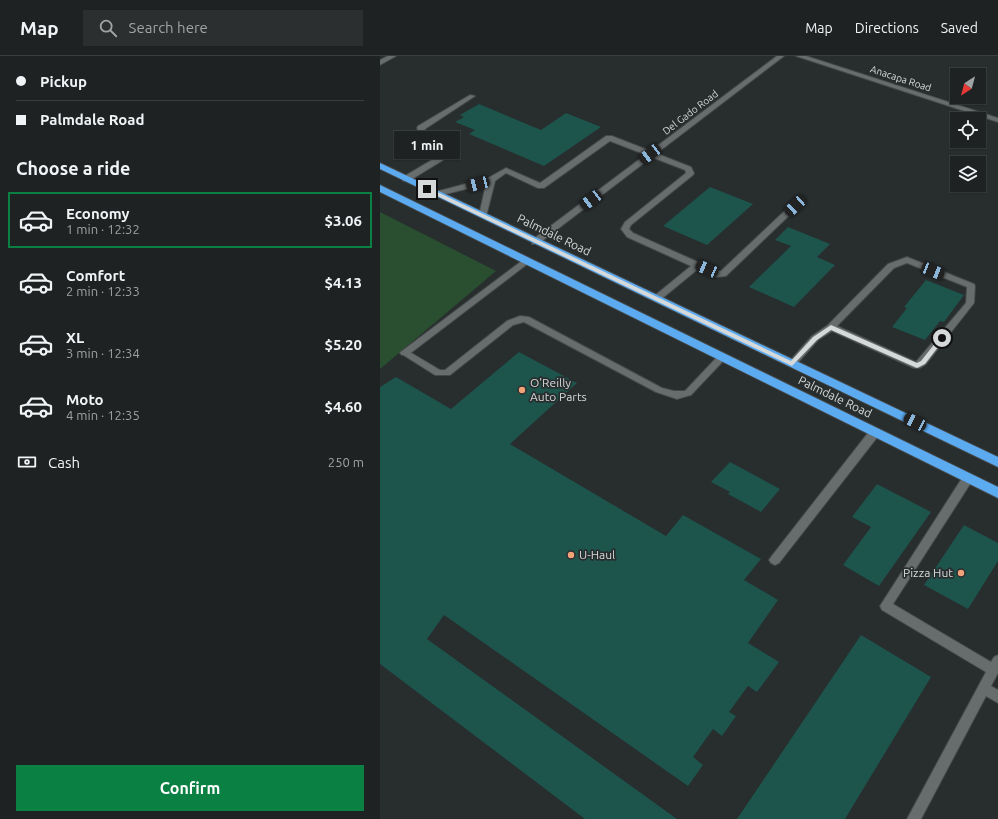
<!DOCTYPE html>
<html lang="en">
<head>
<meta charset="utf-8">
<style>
  :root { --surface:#1e2222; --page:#2b2f2f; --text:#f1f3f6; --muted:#a1a4a5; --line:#3c3f40; --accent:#0b8043 }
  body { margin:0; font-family:Ubuntu,sans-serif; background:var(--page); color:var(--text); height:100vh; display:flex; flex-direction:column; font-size:15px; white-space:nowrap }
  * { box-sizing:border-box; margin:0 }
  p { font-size:13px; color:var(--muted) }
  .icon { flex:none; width:22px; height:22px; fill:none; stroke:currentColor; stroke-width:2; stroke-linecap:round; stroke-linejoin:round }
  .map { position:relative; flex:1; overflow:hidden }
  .side { display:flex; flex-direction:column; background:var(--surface); width:380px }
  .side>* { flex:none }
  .top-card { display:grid; align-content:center; height:88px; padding:0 16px; background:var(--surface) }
  .needle { width:26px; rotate:216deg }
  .buttons { position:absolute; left:570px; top:12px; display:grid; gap:8px }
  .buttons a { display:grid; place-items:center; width:36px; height:36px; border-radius:0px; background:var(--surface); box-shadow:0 1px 3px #0004,0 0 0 1px var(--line); font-size:20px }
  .end { position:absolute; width:18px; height:18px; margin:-9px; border:5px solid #d6d9da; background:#111; box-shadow:0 0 0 2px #111 }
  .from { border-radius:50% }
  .bubble { position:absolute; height:28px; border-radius:0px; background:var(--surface); box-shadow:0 1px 3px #0004,0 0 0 1px var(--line); font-size:13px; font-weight:700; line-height:28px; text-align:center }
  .car { position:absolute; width:12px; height:24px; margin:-12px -6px; border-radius:5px; box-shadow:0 0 3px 1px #0007; background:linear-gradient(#222 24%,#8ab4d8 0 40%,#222 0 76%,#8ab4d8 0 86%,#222 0) }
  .top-card b { display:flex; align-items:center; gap:14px; height:38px; font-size:15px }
  .top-card b+b { border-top:1px solid var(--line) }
  .top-card i { width:10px; height:10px; background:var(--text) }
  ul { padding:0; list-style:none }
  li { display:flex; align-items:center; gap:12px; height:56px; margin:0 8px 6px; padding:0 8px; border:2px solid transparent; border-radius:0px }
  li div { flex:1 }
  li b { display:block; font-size:15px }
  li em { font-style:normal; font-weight:700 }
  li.selected { border-color:var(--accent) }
  li>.icon { width:36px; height:36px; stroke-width:1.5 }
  h2 { padding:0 16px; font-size:18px; line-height:48px }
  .pay { display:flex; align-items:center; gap:10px; height:44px; padding:0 16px; font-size:15px }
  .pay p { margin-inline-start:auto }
  .action { display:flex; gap:8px; margin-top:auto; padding:8px 16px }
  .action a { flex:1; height:46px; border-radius:0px; background:var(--accent); color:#fff; font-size:16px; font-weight:700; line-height:46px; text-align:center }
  header { display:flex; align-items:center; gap:24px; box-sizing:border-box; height:56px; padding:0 20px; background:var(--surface); border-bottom:1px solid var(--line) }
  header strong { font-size:19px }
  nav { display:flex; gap:22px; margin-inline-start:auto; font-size:14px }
  .search { width:280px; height:36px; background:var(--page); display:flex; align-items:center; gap:10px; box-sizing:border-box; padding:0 14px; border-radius:0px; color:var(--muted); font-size:15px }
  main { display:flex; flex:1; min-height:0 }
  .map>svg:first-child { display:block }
  .green { fill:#294f30 }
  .building { fill:#1d544c }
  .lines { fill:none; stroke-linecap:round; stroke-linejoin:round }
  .lane-casing { stroke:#444849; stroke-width:2 }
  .street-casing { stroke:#444849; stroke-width:2 }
  .highway-casing { stroke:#444849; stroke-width:2 }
  .lane { fill:#676c6d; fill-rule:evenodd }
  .street { fill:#676c6d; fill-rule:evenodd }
  .highway { fill:#5cabf1; fill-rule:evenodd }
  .route { fill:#d6d9da }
  .poi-dot { fill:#f0a279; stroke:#282d2e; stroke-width:1.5 }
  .labels { text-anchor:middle; stroke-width:3.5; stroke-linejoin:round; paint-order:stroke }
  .far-street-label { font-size:10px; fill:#d6d9da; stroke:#282d2e }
  .street-label { font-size:12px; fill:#d6d9da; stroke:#282d2e }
  .poi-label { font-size:12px; fill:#d6d9da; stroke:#282d2e; text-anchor:start }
</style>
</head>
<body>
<header>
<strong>Map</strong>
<div class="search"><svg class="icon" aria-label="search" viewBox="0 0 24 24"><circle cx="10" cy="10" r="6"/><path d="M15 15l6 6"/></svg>Search here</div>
<nav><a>Map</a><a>Directions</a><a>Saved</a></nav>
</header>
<main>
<section class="side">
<div class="top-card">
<b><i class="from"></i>Pickup</b>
<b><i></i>Palmdale Road</b>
</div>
<h2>Choose a ride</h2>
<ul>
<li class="selected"><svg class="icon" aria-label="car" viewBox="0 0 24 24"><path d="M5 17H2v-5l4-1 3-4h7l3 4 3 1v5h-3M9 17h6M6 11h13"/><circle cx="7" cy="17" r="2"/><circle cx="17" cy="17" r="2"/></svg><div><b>Economy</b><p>1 min · 12:32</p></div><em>$3.06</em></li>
<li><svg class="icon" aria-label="car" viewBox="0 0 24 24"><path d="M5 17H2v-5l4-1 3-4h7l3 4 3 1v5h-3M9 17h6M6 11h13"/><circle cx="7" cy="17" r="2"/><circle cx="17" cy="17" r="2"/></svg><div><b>Comfort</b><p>2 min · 12:33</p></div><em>$4.13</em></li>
<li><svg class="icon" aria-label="car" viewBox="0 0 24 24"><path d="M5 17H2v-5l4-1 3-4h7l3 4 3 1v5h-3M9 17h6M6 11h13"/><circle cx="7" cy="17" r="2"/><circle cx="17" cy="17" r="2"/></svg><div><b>XL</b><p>3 min · 12:34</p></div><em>$5.20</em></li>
<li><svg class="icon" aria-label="car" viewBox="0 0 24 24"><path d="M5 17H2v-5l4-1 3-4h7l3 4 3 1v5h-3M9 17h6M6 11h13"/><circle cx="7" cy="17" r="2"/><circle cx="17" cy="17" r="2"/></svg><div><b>Moto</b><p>4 min · 12:35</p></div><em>$4.60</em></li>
</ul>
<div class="pay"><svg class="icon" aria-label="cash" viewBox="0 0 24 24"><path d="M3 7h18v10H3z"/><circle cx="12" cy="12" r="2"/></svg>Cash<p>250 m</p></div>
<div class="action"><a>Confirm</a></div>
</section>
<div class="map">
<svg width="618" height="763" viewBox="0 0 618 763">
  <rect width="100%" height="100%" fill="#282d2e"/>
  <path class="green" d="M0 156 116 215 0 313Z"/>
  <path class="building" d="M99 48 161 74 186 57 221 71 164 110 89 78 95 74 75 66 84 61 80 59Z
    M330 131 373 148 327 189 283 170Z
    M408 171 450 188 437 201 455 209 414 251 369 231 411 190 395 184Z
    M546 224 584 239 564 266 560 265 545 284 512 271 527 252 524 251Z
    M139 296 197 327 130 388 286 480 303 459 381 503 364 524 398 544 368 587 399 606 377 636 368 630 349 656 356 660 342 680 333 673 313 701 323 709 308 730 64 559 47 583 297 763H205L0 608V331L16 321 71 353Z
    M350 406 400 433 381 456 348 438 350 436 331 426Z
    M497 428 551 456 499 530 463 509 491 471 472 461Z
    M584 469 618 487V505L588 553 544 529Z
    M481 579 551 621 465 763H357Z"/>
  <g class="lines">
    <defs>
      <path id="lane" d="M8 0H16L0 9V4Z
        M90 39 95 40 45 73V75L62 84 71 92 72 94 68 101 29 125H23V121L62 98 64 94C57 88 39 80 37 72L38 70Z
        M226 80H232L311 111 314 117 313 119 251 169 249 173 253 177 338 215H341L412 148H415L419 150 346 220 337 221 318 213 279 245 276 246 272 243 273 241 311 210 247 181 241 173 245 166 306 117 305 114 230 85 164 132H158L126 117 115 125 106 161H100L99 159 106 128 58 140 54 138 55 136 108 122 126 112 160 127Z
        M527 201 594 228 595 230 594 247 546 308 540 312H534L452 275 438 284 415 310H409L407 308 409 306 432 280 448 269 508 208ZM527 207 587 231 586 247 536 306 457 270 514 212Z
        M140 260 149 261 282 332 294 335H305L339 299H345L347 301 311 339 297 343 276 336 144 266 133 269 70 319H55L20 297 22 295H28L60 314H65L127 265Z
        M495 372 499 373 500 376 499 379 399 507 395 509 391 507 389 504 391 501 491 373Z
        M588 418 592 419 593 422 592 425 513 548 611 606 614 601 618 599V617L611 630 618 634V647L606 640 541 763H527L606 616 502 554 500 550 584 419Z"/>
      <path id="street" d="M397 0H404L158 188H152V184Z
        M416 0H426L618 62V66Z
        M147 201 151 204 150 206 28 299H22L20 297 22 295Z"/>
      <path id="highway" d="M0 107 618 401V411L0 113Z
        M0 129 618 431V442L0 136Z"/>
    </defs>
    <use href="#lane" class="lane-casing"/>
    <use href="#street" class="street-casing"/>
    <use href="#highway" class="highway-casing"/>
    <use href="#lane" class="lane"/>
    <use href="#street" class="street"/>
    <use href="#highway" class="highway"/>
  </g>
  <path class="route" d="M45 132H49L411 305 433 281 451 269 537 307 541 305 560 281 565 282 545 308 537 312 451 274 437 284 412 310 45 134Z"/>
  <g class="poi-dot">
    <circle cx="142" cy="334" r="4"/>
    <circle cx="191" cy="499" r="4"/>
    <circle cx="581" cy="517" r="4"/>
  </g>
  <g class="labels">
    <g class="far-street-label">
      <text transform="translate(521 22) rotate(18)" y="4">Anacapa Road</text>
      <text transform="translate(310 56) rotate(-37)" y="4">Del Gado Road</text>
    </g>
    <g class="street-label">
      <text transform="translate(174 179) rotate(26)" y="4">Palmdale Road</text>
      <text transform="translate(455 341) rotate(26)" y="4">Palmdale Road</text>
    </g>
    <g class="poi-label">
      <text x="150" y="331">O'Reilly<tspan x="150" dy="14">Auto Parts</tspan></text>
      <text x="199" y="503">U-Haul</text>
      <text x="573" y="521" text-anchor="end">Pizza Hut</text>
    </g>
  </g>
</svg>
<div class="buttons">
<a><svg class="needle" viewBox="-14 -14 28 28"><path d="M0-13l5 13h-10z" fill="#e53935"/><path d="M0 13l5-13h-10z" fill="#a1a4a5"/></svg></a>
<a><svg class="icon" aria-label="locate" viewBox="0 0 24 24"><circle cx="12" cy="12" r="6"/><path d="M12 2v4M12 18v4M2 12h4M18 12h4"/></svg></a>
<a><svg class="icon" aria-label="layers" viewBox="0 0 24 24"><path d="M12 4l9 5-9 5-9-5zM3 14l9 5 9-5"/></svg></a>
</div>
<i class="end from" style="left:562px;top:282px"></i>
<i class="end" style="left:47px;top:133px"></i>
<div class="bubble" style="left:14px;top:75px;width:66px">1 min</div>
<i class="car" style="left:270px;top:98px;rotate:233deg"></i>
<i class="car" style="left:98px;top:128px;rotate:256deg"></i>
<i class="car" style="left:211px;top:144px;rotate:233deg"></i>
<i class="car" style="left:415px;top:150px;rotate:227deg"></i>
<i class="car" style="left:327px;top:213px;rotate:293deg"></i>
<i class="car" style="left:553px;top:215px;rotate:112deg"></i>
<i class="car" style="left:535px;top:366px;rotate:296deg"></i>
</div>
</main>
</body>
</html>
